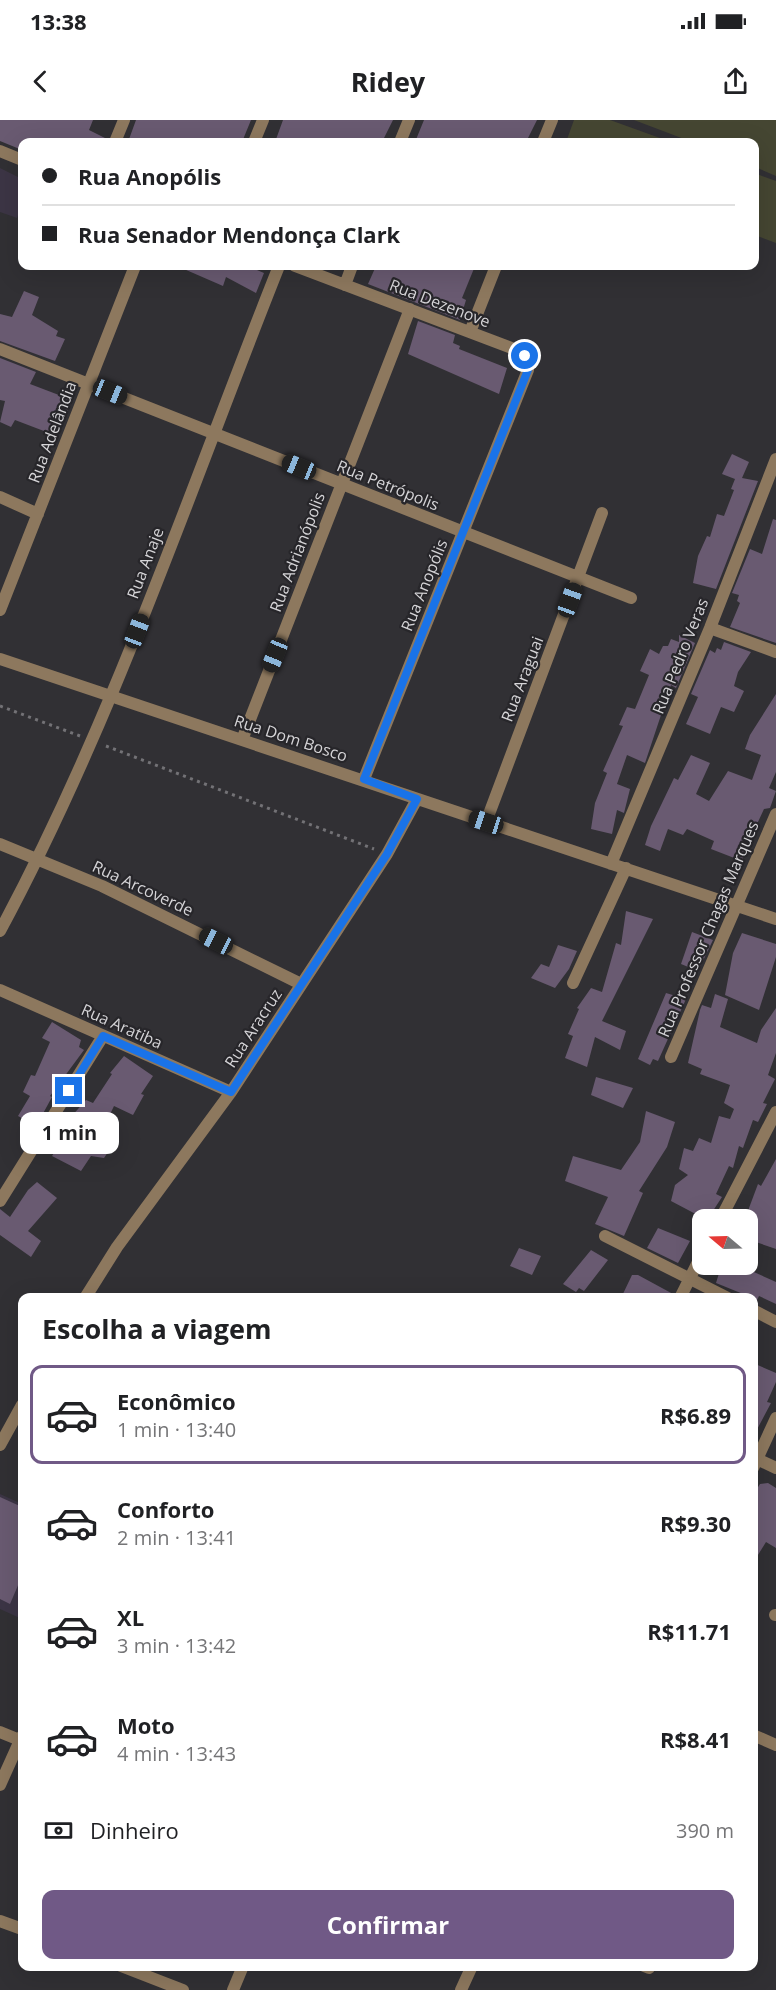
<!DOCTYPE html>
<html lang="pt">
<head>
<meta charset="utf-8">
<style>
  :root { --surface:#fff; --page:#f6f6f6; --text:#202124; --muted:#757577; --line:#e0e0e0; --accent:#705986 }
  body { margin:0; font-family:"Open Sans",sans-serif; background:var(--page); color:var(--text); height:100vh; display:flex; flex-direction:column; font-size:22px; white-space:nowrap }
  * { box-sizing:border-box; margin:0 }
  p { font-size:20px; color:var(--muted) }
  .icon { flex:none; width:33px; height:33px; fill:none; stroke:currentColor; stroke-width:2; stroke-linecap:round; stroke-linejoin:round }
  .map { position:relative; flex:1; overflow:hidden }
  .sheet { position:absolute; left:18px; top:1173px; width:740px; height:678px; display:flex; flex-direction:column; background:var(--surface); border-radius:12px; box-shadow:0 6px 24px #0002 }
  .sheet>* { flex:none }
  .top-card { position:absolute; left:18px; top:18px; width:741px; height:132px; border-radius:12px; box-shadow:0 6px 24px #0002; display:grid; align-content:center; height:132px; padding:0 24px; background:var(--surface) }
  .needle { width:39px; rotate:289deg }
  .fabs { position:absolute; left:692px; top:1089px; display:grid; gap:12px }
  .fabs a { display:grid; place-items:center; width:66px; height:66px; border-radius:12px; background:var(--surface); box-shadow:0 6px 24px #0002; font-size:30px }
  .end { position:absolute; width:27px; height:27px; margin:-14px; border:8px solid #1a73e8; background:#fff; box-shadow:0 0 0 3px #fff }
  .from { border-radius:50% }
  .bubble { position:absolute; height:42px; border-radius:12px; background:var(--surface); box-shadow:0 6px 24px #0002; font-size:20px; font-weight:700; line-height:42px; text-align:center }
  .car { position:absolute; width:18px; height:36px; margin:-18px -9px; border-radius:8px; box-shadow:0 0 4px 2px #0007; background:linear-gradient(#222 24%,#8ab4d8 0 40%,#222 0 76%,#8ab4d8 0 86%,#222 0) }
  .top-card b { display:flex; align-items:center; gap:21px; height:57px; font-size:22px }
  .top-card b+b { border-top:2px solid var(--line) }
  .top-card i { width:15px; height:15px; background:var(--text) }
  ul { padding:0; list-style:none }
  li { display:flex; align-items:center; gap:18px; height:99px; margin:0 12px 9px; padding:0 12px; border:3px solid transparent; border-radius:12px }
  li div { flex:1 }
  li b { display:block; font-size:22px }
  li em { font-style:normal; font-weight:700 }
  li.selected { border-color:var(--accent) }
  li>.icon { width:54px; height:54px; stroke-width:1.5 }
  h2 { padding:0 24px; font-size:27px; line-height:72px }
  .pay { display:flex; align-items:center; gap:15px; height:66px; padding:0 24px; font-size:22px }
  .pay p { margin-inline-start:auto }
  .cta { display:flex; gap:12px; margin-top:auto; padding:12px 24px }
  .cta a { flex:1; height:69px; border-radius:12px; background:var(--accent); color:#fff; font-size:24px; font-weight:700; line-height:69px; text-align:center }
  .status { display:flex; justify-content:space-between; align-items:center; height:42px; padding:0 30px; background:var(--surface); direction:ltr }
  .status svg { height:16px; fill:currentColor }
  header { display:flex; justify-content:space-between; align-items:center; height:78px; padding:0 24px; background:var(--surface); font-size:27px; font-weight:700 }
  .map>svg:first-child { display:block }
  .education { fill:#3c3545 }
  .green { fill:#454632 }
  .building { fill:#695a71 }
  .lines { fill:none; stroke-linecap:round; stroke-linejoin:round }
  .path { stroke:#737276; stroke-width:3; stroke-dasharray:3 4.5; stroke-linecap:butt }
  .street { stroke:#8d785e; stroke-width:12 }
  .route { stroke:#1a73e8; stroke-width:8 }
  .labels { text-anchor:middle; stroke-width:4.5; stroke-linejoin:round; paint-order:stroke }
  .street-label { font-size:16px; fill:#d5d4d7; stroke:#27262a }
</style>
</head>
<body>
<div class="status"><b>13:38</b><svg viewBox="0 0 49 12"><path d="M0 12V9h3v3zM5 12V6h3v6zM10 12V3h3v9zM15 12V0h3v12zM26 1h20v11H26zM47 4h2v5h-2z"/></svg></div>
<header><svg class="icon" aria-label="back" viewBox="0 0 24 24"><path d="M15 5l-7 7 7 7"/></svg>Ridey<svg class="icon" aria-label="share" viewBox="0 0 24 24"><path d="M12 15V3M7 8l5-5 5 5M5 13v7h14v-7"/></svg></header>
<div class="map">
<svg width="776" height="1870" viewBox="0 0 776 1870">
  <rect width="100%" height="100%" fill="#313034"/>
  <path class="education" d="M0 48 22 59V83L17 98 0 92Z
    M0 1374 22 1384V1499L0 1489Z"/>
  <path class="green" d="M574 0H610L671 22H566Z
    M634 0H776V56L755 47 754 22H692Z
    M754 53 776 61V123L755 115Z"/>
  <path class="building" d="M0 0H93L89 10 107 19V22H22V30L0 21Z
    M136 0H251L242 22H128Z
    M283 0H393L382 22H275Z
    M424 0H537L526 22H415Z
    M177 146H248L264 153 256 173 226 157 223 166Z
    M376 146H475L462 178 466 180 460 200 368 164Z
    M24 171 39 177 32 195 58 211 56 216 65 219 55 241 0 221V194L12 197Z
    M418 201 455 215 453 223 460 226 459 229 507 248 499 274 408 234Z
    M0 238 36 252 30 264 72 280 57 316 15 300 11 307 0 302 5 281 0 280Z
    M732 334 749 342 742 358 758 361 716 469 693 463 698 436 707 416 710 417 717 394 724 396 734 370 731 369 735 359 722 354Z
    M773 399 776 400V523L730 507 740 483 737 481 739 475 732 473 750 429 762 434Z
    M679 515 695 523 676 568 671 565 645 643 627 635 617 664 630 669 624 693 617 690 612 714 591 709 595 683 607 653 603 651 623 606 619 605 627 587 635 589 649 555 640 551 650 529 659 534 663 526H668L671 519 679 522Z
    M724 522 751 532 738 552 734 566 744 571 734 592 721 587 710 614 686 604 698 577 691 574 710 530 715 533 717 528 721 530Z
    M776 574V652L769 668 776 671 770 688 764 689 751 717 742 741 711 729 714 721 687 709 683 715 668 709 660 731 645 725 651 706 674 658 678 660 691 635 710 643 696 674 709 681 728 651 752 660 761 635 745 629 750 615Z
    M626 791 653 799 602 901 626 911 620 930 595 917 587 947 565 938 573 916 568 914 579 889 577 888 591 868 602 872 616 823 621 825Z
    M692 812 713 820 698 851 681 844Z
    M742 813 776 824V837L759 890 725 875 733 833Z
    M558 825 577 831 569 849 555 868 531 858 541 844 549 847Z
    M666 873 686 879 658 941 653 939 650 945 638 939Z
    M715 874 728 879 720 907 757 923 761 910 776 888V933L768 955 775 959 763 983 767 984 758 1002 753 1000 743 1028 739 1026 733 1048 729 1046 716 1074 722 1077 707 1100 671 1081 675 1065 688 1055 679 1049 684 1028 693 1031 699 1018 711 1023 719 996 730 999 734 989 724 983 730 965 700 954 702 949 688 943 700 890 702 885 711 888Z
    M52 902 81 920 79 927 84 930 50 976 52 977 40 999 37 998 31 1003 18 996 30 976 23 972 31 955 35 956 50 922 42 918Z
    M124 936 153 956 141 974 144 975 133 995 114 986 101 1013 114 1023 104 1038 91 1036 81 1051 52 1036 62 1021 72 999 70 998 86 980 93 983 112 954 110 953Z
    M596 957 633 968 623 988 591 975Z
    M646 991 675 1002 667 1027 639 1071 643 1073 624 1116 595 1104 608 1077 565 1061 573 1036 621 1050 640 1022Z
    M776 1039V1129L747 1119 749 1088 758 1064 761 1066Z
    M37 1062 57 1078 28 1111 41 1121 31 1137 0 1115V1089L10 1097 28 1070Z
    M658 1108 690 1121 678 1143 647 1128Z
    M519 1128 541 1136 532 1155 510 1146Z
    M591 1130 608 1140 584 1171 579 1168 576 1172 563 1164Z
    M725 1144H736L776 1162V1184L759 1176 756 1182H754L753 1178 716 1163 720 1150Z
    M632 1155H638L673 1174 672 1178H621Z
    M753 1243 776 1253V1262L767 1282 771 1283 753 1317Z
    M768 1363 776 1368V1428L766 1422 753 1443V1375L760 1364Z
    M0 1377 22 1387V1456L10 1484 0 1479Z"/>
  <g class="lines">
    <path class="path" d="M0 586 80 616
      M106 626 374 729"/>
    <path class="street" d="M115 22 124 0
      M254 22 263 0
      M400 22 409 0
      M543 22 552 0
      M0 31 22 40
      M295 146 517 230C526 235 527 241 528 250L364 659
      M345 165 352 146
      M470 212 496 146
      M0 229 631 478
      M0 377 38 394
      M0 490 135 146
      M710 508 776 532
      M0 539 776 799
      M242 620 410 189
      M486 702 602 393
      M0 724 102 766 301 864
      M611 744 710 508 776 339
      M0 811C114 599 190 369 279 146
      M573 863 626 748
      M0 870 231 972
      M671 937 776 694
      M0 1081 103 916
      M720 1100 776 992
      M605 1116 728 1178
      M85 1178 117 1127 231 972 387 734 417 679
      M680 1178 702 1134
      M753 1190 776 1202
      M0 1325 22 1285
      M757 1339 776 1348
      M753 1348 776 1298
      M775 1495H776
      M0 1612 22 1621
      M753 1615 776 1625
      M0 1665 22 1616
      M0 1801 22 1809
      M121 1846 183 1870
      M644 1846 649 1848
      M233 1870 243 1846
      M461 1870 472 1846"/>
  </g>
  <g class="lines">
    <path class="route" d="M69 971 103 916 231 972 387 734 417 679 364 659 528 250 525 236"/>
  </g>
  <g class="labels">
    <g class="street-label">
      <text transform="translate(440 183) rotate(21)" y="6">Rua Dezenove</text>
      <text transform="translate(52 312) rotate(-69)" y="6">Rua Adelândia</text>
      <text transform="translate(388 365) rotate(22)" y="6">Rua Petrópolis</text>
      <text transform="translate(297 432) rotate(-69)" y="6">Rua Adrianópolis</text>
      <text transform="translate(145 443) rotate(-69)" y="6">Rua Anaje</text>
      <text transform="translate(424 465) rotate(-68)" y="6">Rua Anopólis</text>
      <text transform="translate(680 536) rotate(-68)" y="6">Rua Pedro Veras</text>
      <text transform="translate(522 559) rotate(-69)" y="6">Rua Araguai</text>
      <text transform="translate(291 618) rotate(18)" y="6">Rua Dom Bosco</text>
      <text transform="translate(143 768) rotate(25)" y="6">Rua Arcoverde</text>
      <text transform="translate(708 809) rotate(-67)" y="6">Rua Professor Chagas Marques</text>
      <text transform="translate(122 906) rotate(24)" y="6">Rua Aratiba</text>
      <text transform="translate(253 908) rotate(-57)" y="6">Rua Aracruz</text>
    </g>
  </g>
</svg>
<div class="fabs">
<a><svg class="needle" viewBox="-14 -14 28 28"><path d="M0-13l5 13h-10z" fill="#e53935"/><path d="M0 13l5-13h-10z" fill="#757577"/></svg></a>
</div>
<i class="end from" style="left:525px;top:236px"></i>
<i class="end" style="left:69px;top:971px"></i>
<div class="bubble" style="left:20px;top:992px;width:99px">1 min</div>
<i class="car" style="left:110px;top:272px;rotate:112deg"></i>
<i class="car" style="left:299px;top:347px;rotate:292deg"></i>
<i class="car" style="left:570px;top:480px;rotate:20deg"></i>
<i class="car" style="left:137px;top:511px;rotate:21deg"></i>
<i class="car" style="left:275px;top:535px;rotate:202deg"></i>
<i class="car" style="left:486px;top:702px;rotate:288deg"></i>
<i class="car" style="left:216px;top:821px;rotate:297deg"></i>
<div class="top-card">
<b><i class="from"></i>Rua Anopólis</b>
<b><i></i>Rua Senador Mendonça Clark</b>
</div>
<section class="sheet">
<h2>Escolha a viagem</h2>
<ul>
<li class="selected"><svg class="icon" aria-label="car" viewBox="0 0 24 24"><path d="M5 17H2v-5l4-1 3-4h7l3 4 3 1v5h-3M9 17h6M6 11h13"/><circle cx="7" cy="17" r="2"/><circle cx="17" cy="17" r="2"/></svg><div><b>Econômico</b><p>1 min · 13:40</p></div><em>R$6.89</em></li>
<li><svg class="icon" aria-label="car" viewBox="0 0 24 24"><path d="M5 17H2v-5l4-1 3-4h7l3 4 3 1v5h-3M9 17h6M6 11h13"/><circle cx="7" cy="17" r="2"/><circle cx="17" cy="17" r="2"/></svg><div><b>Conforto</b><p>2 min · 13:41</p></div><em>R$9.30</em></li>
<li><svg class="icon" aria-label="car" viewBox="0 0 24 24"><path d="M5 17H2v-5l4-1 3-4h7l3 4 3 1v5h-3M9 17h6M6 11h13"/><circle cx="7" cy="17" r="2"/><circle cx="17" cy="17" r="2"/></svg><div><b>XL</b><p>3 min · 13:42</p></div><em>R$11.71</em></li>
<li><svg class="icon" aria-label="car" viewBox="0 0 24 24"><path d="M5 17H2v-5l4-1 3-4h7l3 4 3 1v5h-3M9 17h6M6 11h13"/><circle cx="7" cy="17" r="2"/><circle cx="17" cy="17" r="2"/></svg><div><b>Moto</b><p>4 min · 13:43</p></div><em>R$8.41</em></li>
</ul>
<div class="pay"><svg class="icon" aria-label="cash" viewBox="0 0 24 24"><path d="M3 7h18v10H3z"/><circle cx="12" cy="12" r="2"/></svg>Dinheiro<p>390 m</p></div>
<div class="cta"><a>Confirmar</a></div>
</section>
</div>
</body>
</html>
